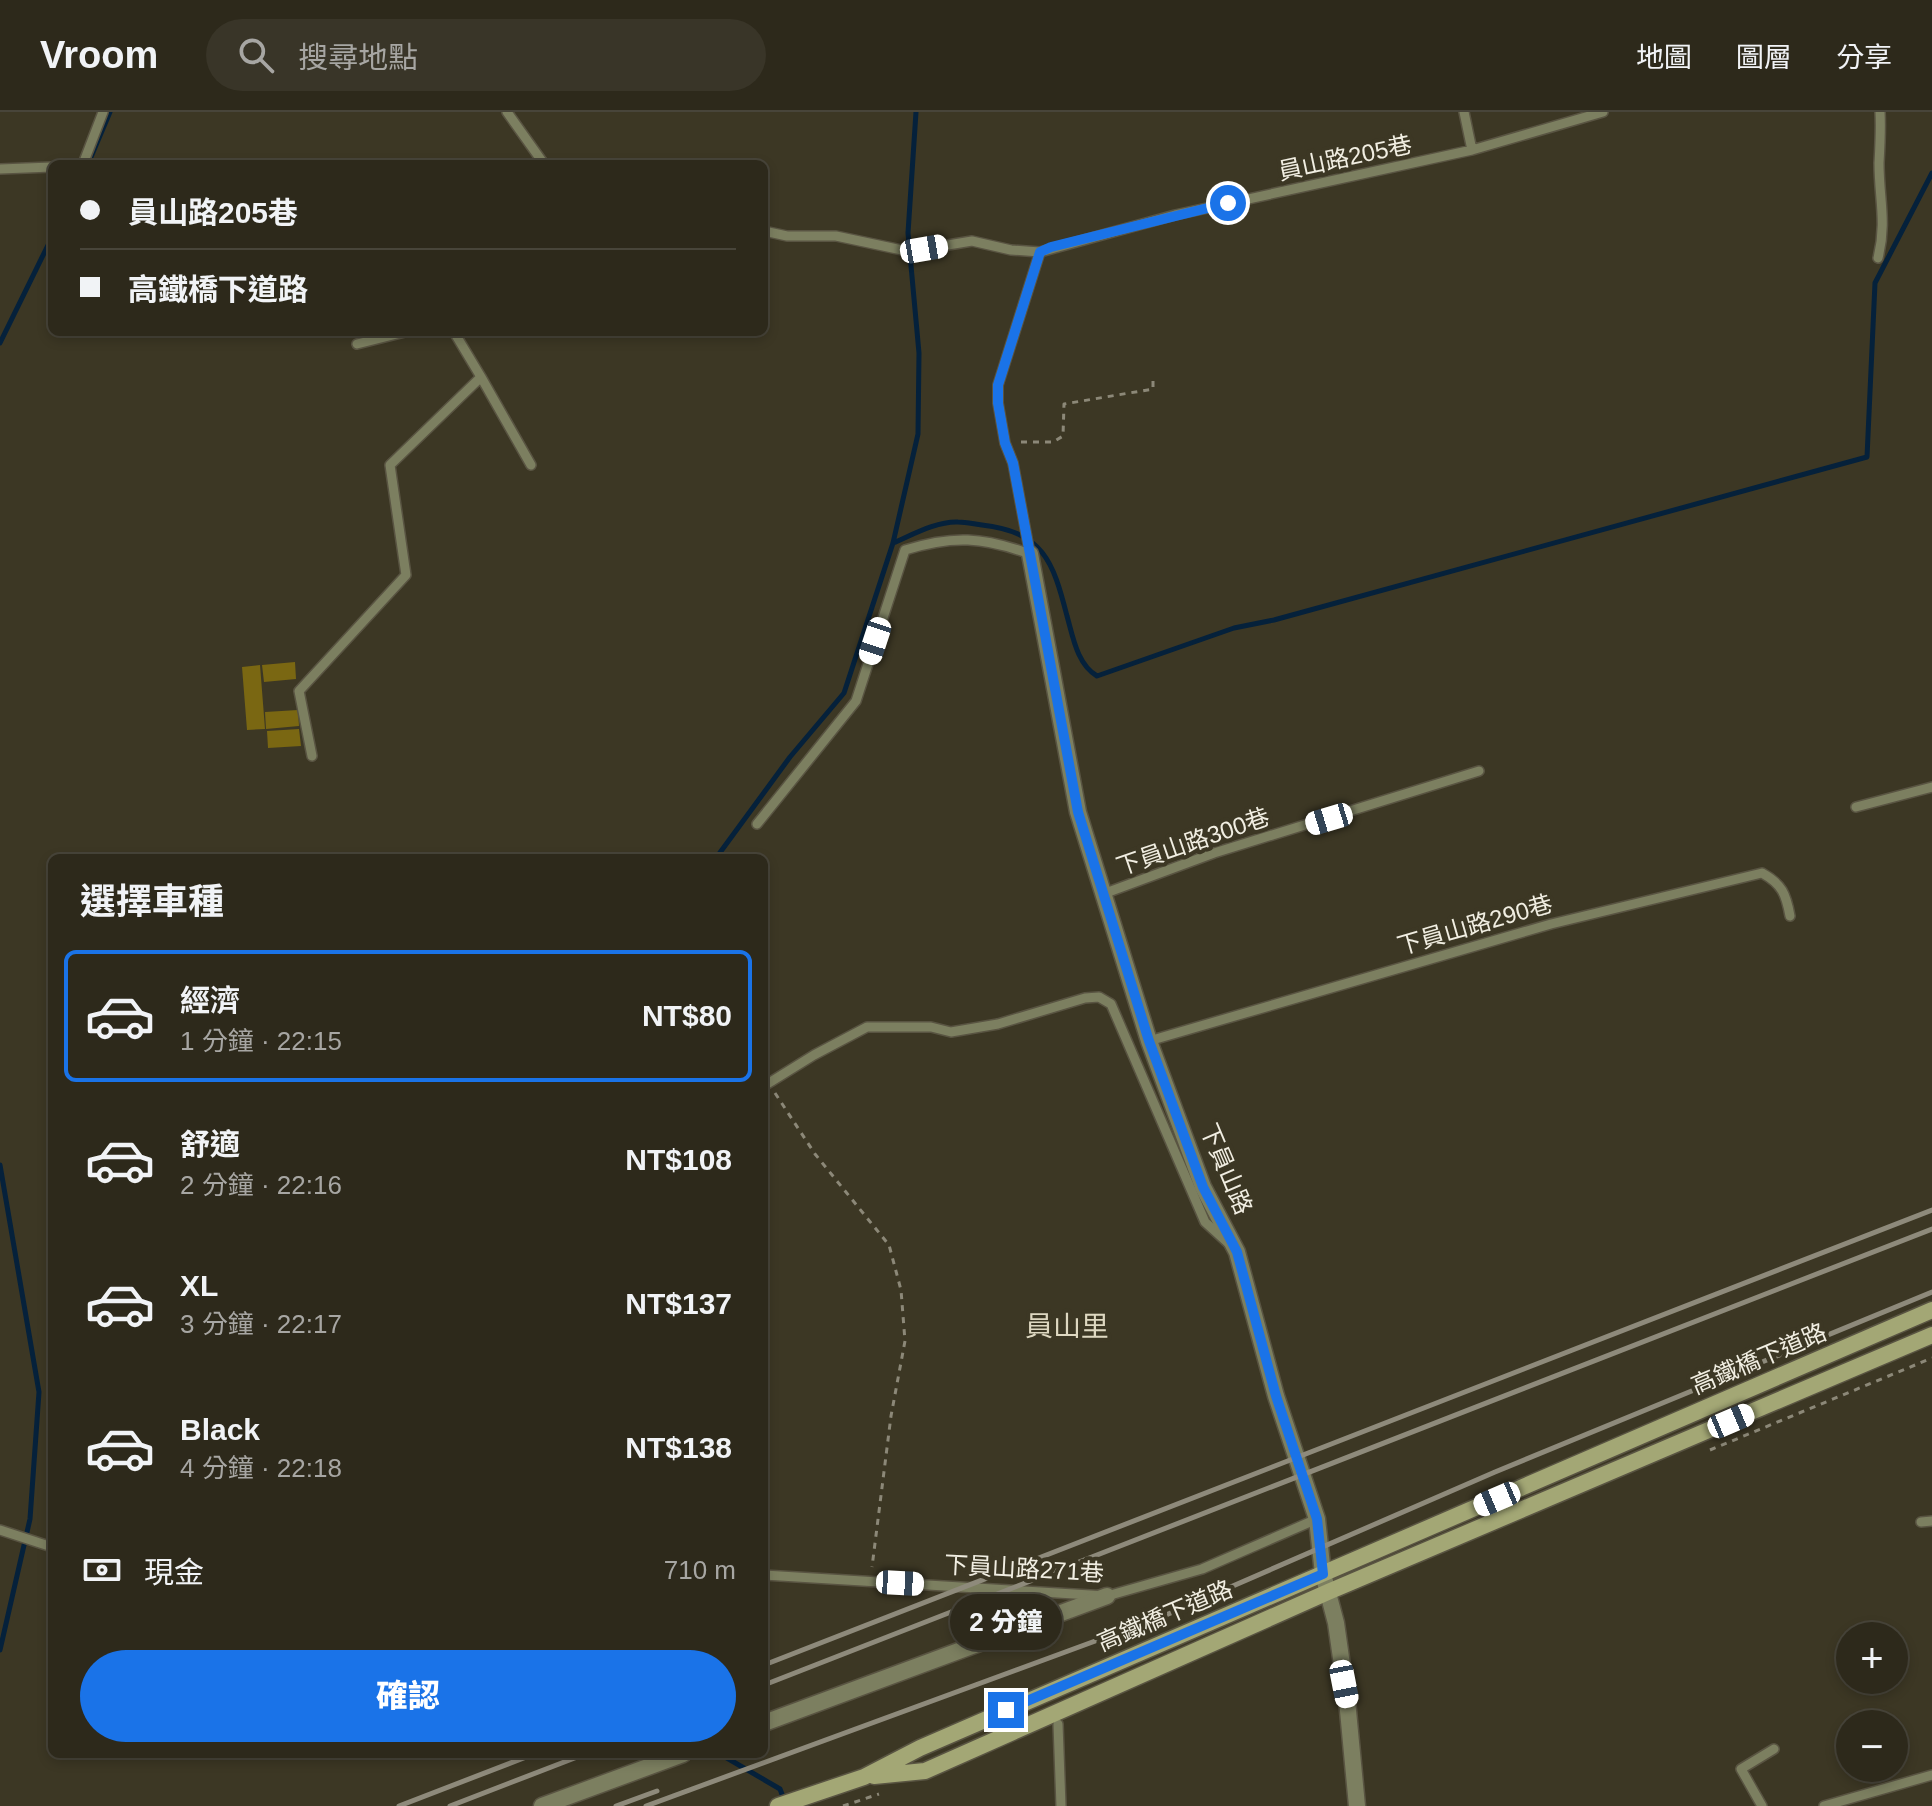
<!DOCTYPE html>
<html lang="zh-TW">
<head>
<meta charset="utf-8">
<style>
  :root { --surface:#2d291b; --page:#393528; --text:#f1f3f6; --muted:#a7a6a3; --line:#48453a; --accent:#1a73e8 }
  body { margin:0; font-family:Arial,"Noto Sans TC",sans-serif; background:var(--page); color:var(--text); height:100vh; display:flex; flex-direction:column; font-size:30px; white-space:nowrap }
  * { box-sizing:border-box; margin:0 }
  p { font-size:26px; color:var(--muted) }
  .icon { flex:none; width:44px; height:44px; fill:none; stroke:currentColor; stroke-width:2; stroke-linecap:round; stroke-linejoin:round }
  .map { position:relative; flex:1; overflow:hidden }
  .panel { position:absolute; left:48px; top:742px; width:720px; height:904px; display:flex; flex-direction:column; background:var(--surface); border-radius:12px; box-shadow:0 4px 12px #0003,0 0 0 2px var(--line) }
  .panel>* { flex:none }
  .banner { position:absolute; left:48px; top:48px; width:720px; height:176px; border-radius:12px; box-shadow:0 4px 12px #0003,0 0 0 2px var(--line); display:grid; align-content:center; height:176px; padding:0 32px; background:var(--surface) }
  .fabs { position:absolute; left:1836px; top:1510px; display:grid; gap:16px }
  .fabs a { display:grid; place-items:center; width:72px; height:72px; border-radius:50%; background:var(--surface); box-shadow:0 4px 12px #0003,0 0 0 2px var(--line); font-size:40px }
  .end { position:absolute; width:36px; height:36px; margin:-18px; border:10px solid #1a73e8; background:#fff; box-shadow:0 0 0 4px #fff }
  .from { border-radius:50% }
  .bubble { position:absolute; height:56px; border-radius:28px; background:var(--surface); box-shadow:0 4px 12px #0003,0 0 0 2px var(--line); font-size:26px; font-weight:800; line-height:56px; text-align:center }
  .car { position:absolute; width:24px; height:48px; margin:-24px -12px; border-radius:10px; box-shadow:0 0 6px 2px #0007; background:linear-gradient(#fff 24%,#345 0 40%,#fff 0 76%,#345 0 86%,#fff 0) }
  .banner b { display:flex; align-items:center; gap:28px; height:76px; font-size:30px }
  .banner b+b { border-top:2px solid var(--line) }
  .banner i { width:20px; height:20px; background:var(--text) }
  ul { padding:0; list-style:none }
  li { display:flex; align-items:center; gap:24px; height:132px; margin:0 16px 12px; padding:0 16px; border:4px solid transparent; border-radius:12px }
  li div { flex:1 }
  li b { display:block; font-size:30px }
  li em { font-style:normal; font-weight:800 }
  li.active { border-color:var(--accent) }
  li>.icon { width:72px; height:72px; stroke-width:1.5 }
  h2 { padding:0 32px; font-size:36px; line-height:96px }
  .pay { display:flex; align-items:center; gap:20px; height:88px; padding:0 32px; font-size:30px }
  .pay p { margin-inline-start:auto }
  .button { display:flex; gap:16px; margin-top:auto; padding:16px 32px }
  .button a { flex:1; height:92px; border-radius:48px; background:var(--accent); color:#fff; font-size:32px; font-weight:800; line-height:92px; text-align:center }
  header { display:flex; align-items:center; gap:48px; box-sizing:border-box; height:112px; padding:0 40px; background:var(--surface); border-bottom:2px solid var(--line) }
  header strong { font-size:38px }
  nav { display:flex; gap:44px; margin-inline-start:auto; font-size:28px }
  .search { width:560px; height:72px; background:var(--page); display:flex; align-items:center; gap:20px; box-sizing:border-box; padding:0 28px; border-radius:44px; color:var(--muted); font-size:30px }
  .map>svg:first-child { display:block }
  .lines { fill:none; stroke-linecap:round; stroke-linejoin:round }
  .stream { stroke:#05213b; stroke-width:5 }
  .building { fill:#7a6712 }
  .lane-casing { stroke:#595442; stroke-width:12 }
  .street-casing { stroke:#595442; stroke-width:19 }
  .secondary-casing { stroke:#595442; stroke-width:19 }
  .path { stroke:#8c8878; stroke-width:3; stroke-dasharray:6 6; stroke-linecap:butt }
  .lane { stroke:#7c7f60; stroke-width:9 }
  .street { stroke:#7c7f60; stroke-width:16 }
  .secondary { stroke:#a3a775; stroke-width:16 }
  .rail { stroke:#8e8a7b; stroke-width:5 }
  .route { stroke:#1a73e8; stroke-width:10 }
  .labels { text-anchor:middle; stroke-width:8; stroke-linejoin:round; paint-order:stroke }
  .street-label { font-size:24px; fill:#f1eee2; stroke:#3c3724 }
  .quarter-label { font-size:28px; fill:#ded8c1; stroke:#3c3724 }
</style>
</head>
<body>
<header>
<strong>Vroom</strong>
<div class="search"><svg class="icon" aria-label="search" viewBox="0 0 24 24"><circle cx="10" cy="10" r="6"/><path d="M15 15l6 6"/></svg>搜尋地點</div>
<nav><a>地圖</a><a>圖層</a><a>分享</a></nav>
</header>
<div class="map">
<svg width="1932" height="1694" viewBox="0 0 1932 1694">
  <rect width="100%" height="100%" fill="#3c3724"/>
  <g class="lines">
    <path class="stream" d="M88 52 110 0
      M0 231 52 125
      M893 431C912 423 937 409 958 410 966 410 974 412 982 413 1043 420 1053 449 1067 504 1073 525 1077 552 1097 564L1234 516 1274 508 1867 345 1875 171 1932 61
      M716 746 790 645 844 581 893 431 918 322 919 241 908 121 916 0
      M0 1053 39 1280 30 1407 0 1538
      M720 1642 780 1677 785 1690"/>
  </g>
  <path class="building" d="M295 550 296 567 264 570 262 553Z
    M260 553 265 617 247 618 242 555Z
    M298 598 299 614 266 617 265 600Z
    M299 617 301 634 268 636 267 619Z"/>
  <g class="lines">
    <defs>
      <path id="lane" d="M507 0 544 52
        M1464 0 1472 38
        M83 52 103 0
        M0 57 52 55
        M764 119 787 124H836L902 138 924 137 972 129 1011 138 1040 140 1175 103 1472 38 1603 0
        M1878 146C1887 110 1879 87 1879 51 1880 34 1881 17 1880 0
        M357 232 405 220
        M481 265 531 353
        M1030 442 1013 351 1005 331 998 291V273L1040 140
        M312 644 299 579 406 463 390 353 481 265 454 220
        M1856 695 1932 675
        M757 712 856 589 905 438C953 423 983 425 1030 442
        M1103 782 1214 741 1479 659
        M1149 929 1551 812 1762 761C1782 772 1786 782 1790 804
        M764 974 814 943 867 915H931L951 920 998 912 1085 886 1099 885 1111 892 1205 1110 1227 1130
        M1921 1410 1932 1409
        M0 1418 52 1435
        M764 1463 1107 1484 1202 1457 1317 1407
        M1058 1612 1061 1694
        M1762 1694 1741 1657 1774 1637
        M1824 1694 1932 1663"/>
      <path id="street" d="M1030 442 1078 700 1149 929 1203 1075 1237 1140 1276 1284 1317 1407 1323 1462 1336 1511 1347 1588 1357 1694
        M764 1611 1107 1484
        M542 1694 683 1642"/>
      <path id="secondary" d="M874 1664 925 1659 1328 1480 1932 1223
        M778 1694 864 1665 920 1636 1932 1198"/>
    </defs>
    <use href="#lane" class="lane-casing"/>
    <use href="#street" class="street-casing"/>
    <use href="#secondary" class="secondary-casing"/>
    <path class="path" d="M1021 330H1053L1063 324 1064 292 1153 277V263
      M775 981 815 1042 889 1133 901 1178 905 1229 891 1304 872 1455
      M1710 1338 1932 1246
      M843 1694 879 1682"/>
    <use href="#lane" class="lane"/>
    <use href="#street" class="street"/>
    <use href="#secondary" class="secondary"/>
    <path class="rail" d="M764 1553 1932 1098
      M764 1573 1932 1117
      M399 1694 534 1642
      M450 1694 585 1642
      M616 1694 657 1679
      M646 1694 1166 1503 1495 1360 1932 1180"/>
  </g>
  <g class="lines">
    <path class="route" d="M1006 1598 1323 1462 1317 1407 1276 1284 1237 1140 1203 1075 1149 929 1078 700 1013 351 1005 331 998 291V273L1040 140 1051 135 1228 91"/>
  </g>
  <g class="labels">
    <g class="street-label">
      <text transform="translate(1345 46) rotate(-12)" y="8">員山路205巷</text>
      <text transform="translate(1193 730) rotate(-19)" y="8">下員山路300巷</text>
      <text transform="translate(1475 813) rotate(-16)" y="8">下員山路290巷</text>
      <text transform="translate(1226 1057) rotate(67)" y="8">下員山路</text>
      <text transform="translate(1759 1247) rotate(-23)" y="8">高鐵橋下道路</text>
      <text transform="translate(1024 1457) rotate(3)" y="8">下員山路271巷</text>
      <text transform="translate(1165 1504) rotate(-23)" y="8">高鐵橋下道路</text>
    </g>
    <g class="quarter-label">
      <text x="1067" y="1224">員山里</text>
    </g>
  </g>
</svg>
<div class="fabs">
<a>+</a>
<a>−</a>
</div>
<i class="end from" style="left:1228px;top:91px"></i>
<i class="end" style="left:1006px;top:1598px"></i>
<div class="bubble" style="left:950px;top:1482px;width:112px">2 分鐘</div>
<i class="car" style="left:924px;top:137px;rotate:80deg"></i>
<i class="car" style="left:875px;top:529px;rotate:198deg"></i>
<i class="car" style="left:1329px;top:707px;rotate:253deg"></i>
<i class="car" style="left:1731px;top:1309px;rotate:67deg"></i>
<i class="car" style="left:1497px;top:1387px;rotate:247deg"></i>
<i class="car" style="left:900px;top:1471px;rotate:93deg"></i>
<i class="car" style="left:1344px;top:1572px;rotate:169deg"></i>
<div class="banner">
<b><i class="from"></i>員山路205巷</b>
<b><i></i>高鐵橋下道路</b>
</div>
<section class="panel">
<h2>選擇車種</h2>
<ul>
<li class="active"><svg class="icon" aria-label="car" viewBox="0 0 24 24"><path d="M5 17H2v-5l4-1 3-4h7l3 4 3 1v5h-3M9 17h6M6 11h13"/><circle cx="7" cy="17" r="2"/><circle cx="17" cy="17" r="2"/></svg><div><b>經濟</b><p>1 分鐘 · 22:15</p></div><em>NT$80</em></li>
<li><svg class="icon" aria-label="car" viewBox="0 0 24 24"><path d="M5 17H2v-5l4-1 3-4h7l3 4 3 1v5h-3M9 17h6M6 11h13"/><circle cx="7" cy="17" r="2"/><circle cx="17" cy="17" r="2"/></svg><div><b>舒適</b><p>2 分鐘 · 22:16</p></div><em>NT$108</em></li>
<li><svg class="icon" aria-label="car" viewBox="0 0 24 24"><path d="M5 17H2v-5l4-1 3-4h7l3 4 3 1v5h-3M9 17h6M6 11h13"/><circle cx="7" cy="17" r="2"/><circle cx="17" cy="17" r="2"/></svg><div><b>XL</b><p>3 分鐘 · 22:17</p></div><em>NT$137</em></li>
<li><svg class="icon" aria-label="car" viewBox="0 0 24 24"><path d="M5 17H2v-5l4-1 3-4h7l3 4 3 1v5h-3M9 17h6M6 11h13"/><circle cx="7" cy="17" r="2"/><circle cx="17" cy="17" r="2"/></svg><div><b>Black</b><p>4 分鐘 · 22:18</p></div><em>NT$138</em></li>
</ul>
<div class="pay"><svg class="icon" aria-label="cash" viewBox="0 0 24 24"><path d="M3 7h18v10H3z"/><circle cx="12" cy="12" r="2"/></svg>現金<p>710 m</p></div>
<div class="button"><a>確認</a></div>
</section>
</div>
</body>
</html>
